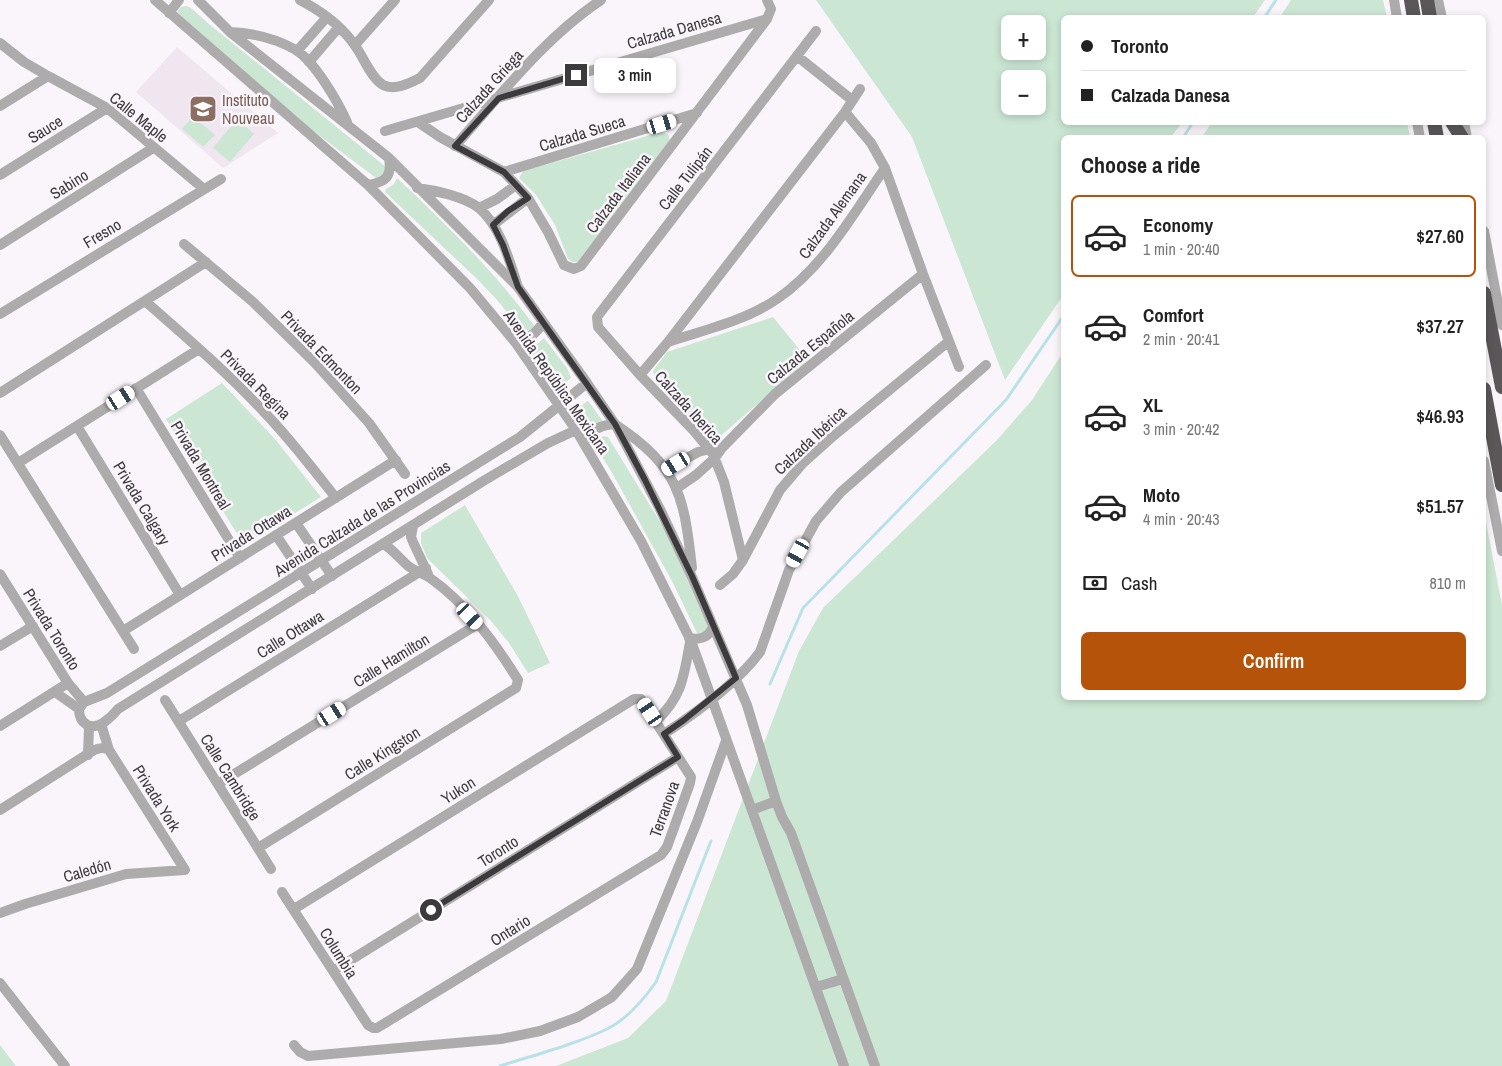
<!DOCTYPE html>
<html lang="en">
<head>
<meta charset="utf-8">
<style>
  :root { --surface:#fff; --page:#f6f6f6; --text:#222; --muted:#767676; --line:#e0e0e0; --accent:#b45309 }
  body { margin:0; font-family:"Archivo Narrow",sans-serif; background:var(--page); color:var(--text); height:100vh; display:flex; flex-direction:column; font-size:19px; white-space:nowrap }
  * { box-sizing:border-box; margin:0 }
  p { font-size:16px; color:var(--muted) }
  .icon { flex:none; width:28px; height:28px; fill:none; stroke:currentColor; stroke-width:2; stroke-linecap:round; stroke-linejoin:round }
  .map { position:relative; flex:1; overflow:hidden }
  .sheet { position:absolute; left:1061px; top:135px; width:425px; height:565px; display:flex; flex-direction:column; background:var(--surface); border-radius:8px; box-shadow:0 2px 8px #0003 }
  .sheet>* { flex:none }
  .top-card { position:absolute; left:1061px; top:15px; width:425px; height:110px; border-radius:8px; box-shadow:0 2px 8px #0003; display:grid; align-content:center; height:110px; padding:0 20px; background:var(--surface) }
  .buttons { position:absolute; left:1001px; top:15px; display:grid; gap:10px }
  .buttons a { display:grid; place-items:center; width:45px; height:45px; border-radius:8px; background:var(--surface); box-shadow:0 2px 8px #0003; font-size:25px }
  .end { position:absolute; width:22px; height:22px; margin:-11px; border:6px solid #3c3a3c; background:#fff; box-shadow:0 0 0 2px #fff }
  .from { border-radius:50% }
  .bubble { position:absolute; height:35px; border-radius:8px; background:var(--surface); box-shadow:0 2px 8px #0003; font-size:16px; font-weight:600; line-height:35px; text-align:center }
  .car { position:absolute; width:15px; height:30px; margin:-15px -8px; border-radius:6px; box-shadow:0 0 4px 1px #0007; background:linear-gradient(#fff 24%,#345 0 40%,#fff 0 76%,#345 0 86%,#fff 0) }
  .top-card b { display:flex; align-items:center; gap:18px; height:48px; font-size:19px }
  .top-card b+b { border-top:1px solid var(--line) }
  .top-card i { width:12px; height:12px; background:var(--text) }
  ul { padding:0; list-style:none }
  li { display:flex; align-items:center; gap:15px; height:82px; margin:0 10px 8px; padding:0 10px; border:2px solid transparent; border-radius:8px }
  li div { flex:1 }
  li b { display:block; font-size:19px }
  li em { font-style:normal; font-weight:600 }
  li.on { border-color:var(--accent) }
  li>.icon { width:45px; height:45px; stroke-width:1.5 }
  h2 { padding:0 20px; font-size:22px; line-height:60px }
  .pay { display:flex; align-items:center; gap:12px; height:55px; padding:0 20px; font-size:19px }
  .pay p { margin-inline-start:auto }
  .button { display:flex; gap:10px; margin-top:auto; padding:10px 20px }
  .button a { flex:1; height:58px; border-radius:8px; background:var(--accent); color:#fff; font-size:20px; font-weight:600; line-height:58px; text-align:center }
  .map>svg:first-child { display:block }
  .built { fill:#f0e6f0 }
  .green { fill:#cbe7d4; fill-rule:evenodd }
  .lines { fill:none; stroke-linecap:round; stroke-linejoin:round }
  .stream { stroke:#b8e2e8; stroke-width:3 }
  .minor { stroke:#adabac; stroke-width:10 }
  .highway { stroke:#5b5658; stroke-width:14 }
  .route { stroke:#3c3a3c; stroke-width:6 }
  .labels { text-anchor:middle; stroke-width:5; stroke-linejoin:round; paint-order:stroke }
  .street-label { font-size:16px; fill:#3c3a3c; stroke:#faf5fa }
  .education-label { font-size:16px; fill:#785e54; stroke:#faf5fa; text-anchor:start }
</style>
</head>
<body>
<div class="map">
<svg width="1502" height="1066" viewBox="0 0 1502 1066">
  <rect width="100%" height="100%" fill="#faf5fa"/>
  <path class="built" d="M177 47 278 133 223 168 136 92Z"/>
  <path class="green" d="M816 0H1265L1253 17 1064 18V122L1182 123 1171 137 1064 138V294L1005 380 912 137ZM1010 24H1038V51H1010ZM1010 79H1038V106H1010Z
    M1291 0H1383L1387 17H1280Z
    M186 6 191 8 209 24 386 167 388 172 376 178 284 109 178 16 177 12 181 7Z
    M193 116 215 135 203 147 182 129Z
    M237 119 254 134 230 162 213 148Z
    M1212 122 1407 123 1410 137H1202Z
    M661 132 668 134 670 140 580 262H573L568 259 555 225 536 195 519 178 523 171Z
    M397 178C447 225 496 273 536 328L525 336 498 301 476 278 385 192 386 189 394 184Z
    M773 317 808 360 716 440 656 383 653 371 667 352Z
    M544 338 567 368 571 378 558 388 530 350Z
    M1064 351V698H1484V512L1502 605V1066H556L628 1038 666 1001 799 651 823 608 997 440 1032 400Z
    M222 383 275 439 321 497 244 545 166 419Z
    M587 401 589 402 605 424 588 434C579 421 571 414 587 401Z
    M604 436 608 437 667 533 707 624 708 631 701 635 697 633 673 583 611 471 595 446V440Z
    M465 505 519 598 550 663 528 673 509 643 492 622 427 558 421 543V533Z
    M0 1045 16 1066H0Z"/>
  <g class="lines">
    <path class="stream" d="M1264 18 1276 0
      M1183 138 1193 122
      M770 684 803 608 1006 400 1064 315
      M500 1066C534 1055 577 1044 609 1028 628 1018 644 999 656 982L711 841"/>
    <path class="minor" d="M155 0 368 185 470 288 515 342 576 430 641 541 691 641 844 1066
      M198 0 230 32 389 158 518 287 587 383 615 424 660 509 692 577 747 705 776 801 782 817 791 833 875 1066
      M300 0C321 11 343 27 356 47 364 58 371 78 383 85 395 91 410 83 420 78L489 0
      M1394 0 1397 18
      M1438 0 1442 18
      M169 13 179 0
      M230 32C253 33 275 38 296 50 315 62 338 102 347 122
      M0 43 24 62 48 76 107 108 204 189
      M355 45 395 0
      M297 51 327 17
      M797 56 852 100
      M309 62 339 27
      M0 106 48 76
      M845 112 871 143 885 168 923 274 959 367
      M418 122 440 137 504 172 528 198 548 232 564 265 574 269 581 266 767 19 771 9 767 0
      M1417 122 1420 138
      M1464 122 1467 138
      M385 131 767 19
      M455 146C501 95 544 38 601 0
      M504 172 697 113
      M0 175 107 108
      M368 185C386 182 392 177 389 158
      M417 188C435 190 465 197 479 208 500 226 509 259 517 284
      M479 208 497 199 516 185
      M493 225 528 198
      M1484 231 1502 325
      M184 244 253 302 315 363 369 423 405 474
      M0 245 153 148
      M145 301C186 337 228 373 265 413 291 440 313 469 336 498
      M0 314 221 179
      M515 342C528 339 535 335 542 324
      M668 342C704 330 745 321 777 299 824 267 853 214 885 168
      M640 375 668 342 845 112 860 89
      M136 388 240 558
      M0 393 206 262
      M616 425C679 467 684 496 692 568
      M77 426 180 595
      M576 430 548 443 485 480 118 709C114 714 109 719 103 723 90 731 79 723 79 709L84 702 107 693 520 437 587 383
      M0 435 134 649
      M584 444C590 430 600 425 615 424
      M1484 461 1502 551
      M18 463 199 349
      M667 469 698 452 714 448
      M677 488 696 475 715 458 722 448 775 394 923 274
      M296 523 332 576
      M413 526 411 537 413 542 428 574
      M276 535 312 589
      M743 560 724 482 713 454 695 432 640 375 598 327 597 317 816 31
      M0 574 68 683 84 702
      M720 585 733 574 743 560 780 490 803 463 831 438 948 342
      M123 631 396 460
      M689 638C700 640 709 638 713 626
      M0 646 33 626
      M55 692 79 709
      M165 700 271 869
      M179 721 426 568
      M656 721C682 697 684 676 690 642
      M101 724 109 750
      M0 726 68 683
      M664 734C696 713 737 683 760 652L789 570 816 521 841 492 986 365
      M88 755 89 727
      M218 784 478 624
      M0 810 94 750C100 748 103 747 109 750L185 870 126 874 25 904 0 913
      M752 810 776 801
      M258 848 516 688 518 680C495 643 467 604 430 578 423 573 414 571 407 565 399 558 393 550 384 544
      M282 892 368 1025 373 1028H377L661 855 667 847 690 783 691 777 643 702 641 699H634L294 909
      M333 971 678 757
      M0 983 65 1066
      M816 987 843 979
      M294 1045 300 1052 308 1056 501 1039 540 1031 578 1017 612 997 637 969 697 822 726 741"/>
    <path class="highway" d="M1411 0 1414 18
      M1427 0 1430 18
      M1434 122 1437 138
      M1452 122 1462 138
      M1484 293 1502 387
      M1484 389 1502 485"/>
  </g>
  <g class="lines">
    <path class="route" d="M431 910 678 757 664 734 684 720 736 678 692 576 645 480 615 424 518 287 503 245 493 225 508 211 528 198 504 172 455 146 499 98 576 75"/>
  </g>
  <defs>
    <symbol id="school-square" viewBox="-11 -11 22 22"><rect x="-9" y="-9" width="18" height="18" rx="4" fill="#8d6e63" stroke="#faf5fa"/><path d="M0-5L7-2L0 1L-7-2ZM-4 1L0 2.5L4 1V4Q0 6-4 4Z" fill="#fff"/></symbol>
  </defs>
  <g fill-rule="evenodd">
    <use href="#school-square" x="187" y="93" width="32" height="32"/>
  </g>
  <g class="labels">
    <g class="street-label">
      <text transform="translate(674 30) rotate(-16)" y="6">Calzada Danesa</text>
      <text transform="translate(489 86) rotate(-48)" y="6">Calzada Griega</text>
      <text transform="translate(139 117) rotate(39)" y="6">Calle Maple</text>
      <text transform="translate(45 129) rotate(-32)" y="6">Sauce</text>
      <text transform="translate(582 133) rotate(-17)" y="6">Calzada Sueca</text>
      <text transform="translate(685 178) rotate(-52)" y="6">Calle Tulipán</text>
      <text transform="translate(69 184) rotate(-32)" y="6">Sabino</text>
      <text transform="translate(618 193) rotate(-53)" y="6">Calzada Italiana</text>
      <text transform="translate(832 215) rotate(-54)" y="6">Calzada Alemana</text>
      <text transform="translate(102 233) rotate(-31)" y="6">Fresno</text>
      <text transform="translate(810 347) rotate(-39)" y="6">Calzada Española</text>
      <text transform="translate(322 352) rotate(46)" y="6">Privada Edmonton</text>
      <text transform="translate(557 382) rotate(55)" y="6">Avenida República Mexicana</text>
      <text transform="translate(256 384) rotate(45)" y="6">Privada Regina</text>
      <text transform="translate(689 407) rotate(48)" y="6">Calzada Iberica</text>
      <text transform="translate(810 440) rotate(-43)" y="6">Calzada Ibérica</text>
      <text transform="translate(201 465) rotate(59)" y="6">Privada Montreal</text>
      <text transform="translate(142 503) rotate(59)" y="6">Privada Calgary</text>
      <text transform="translate(362 518) rotate(-32)" y="6">Avenida Calzada de las Provincias</text>
      <text transform="translate(251 533) rotate(-32)" y="6">Privada Ottawa</text>
      <text transform="translate(52 629) rotate(58)" y="6">Privada Toronto</text>
      <text transform="translate(290 634) rotate(-32)" y="6">Calle Ottawa</text>
      <text transform="translate(391 660) rotate(-32)" y="6">Calle Hamilton</text>
      <text transform="translate(382 753) rotate(-32)" y="6">Calle Kingston</text>
      <text transform="translate(231 777) rotate(58)" y="6">Calle Cambridge</text>
      <text transform="translate(458 790) rotate(-32)" y="6">Yukon</text>
      <text transform="translate(157 798) rotate(58)" y="6">Privada York</text>
      <text transform="translate(664 809) rotate(-70)" y="6">Terranova</text>
      <text transform="translate(498 851) rotate(-32)" y="6">Toronto</text>
      <text transform="translate(87 870) rotate(-16)" y="6">Caledón</text>
      <text transform="translate(510 930) rotate(-32)" y="6">Ontario</text>
      <text transform="translate(339 953) rotate(58)" y="6">Columbia</text>
    </g>
    <g class="education-label">
      <text x="222" y="106">Instituto<tspan x="222" dy="18">Nouveau</tspan></text>
    </g>
  </g>
</svg>
<div class="buttons">
<a>+</a>
<a>−</a>
</div>
<i class="end from" style="left:431px;top:910px"></i>
<i class="end" style="left:576px;top:75px"></i>
<div class="bubble" style="left:594px;top:58px;width:82px">3 min</div>
<i class="car" style="left:662px;top:124px;rotate:73deg"></i>
<i class="car" style="left:121px;top:398px;rotate:57deg"></i>
<i class="car" style="left:676px;top:464px;rotate:239deg"></i>
<i class="car" style="left:798px;top:553px;rotate:209deg"></i>
<i class="car" style="left:470px;top:616px;rotate:137deg"></i>
<i class="car" style="left:650px;top:712px;rotate:326deg"></i>
<i class="car" style="left:332px;top:714px;rotate:58deg"></i>
<div class="top-card">
<b><i class="from"></i>Toronto</b>
<b><i></i>Calzada Danesa</b>
</div>
<section class="sheet">
<h2>Choose a ride</h2>
<ul>
<li class="on"><svg class="icon" aria-label="car" viewBox="0 0 24 24"><path d="M5 17H2v-5l4-1 3-4h7l3 4 3 1v5h-3M9 17h6M6 11h13"/><circle cx="7" cy="17" r="2"/><circle cx="17" cy="17" r="2"/></svg><div><b>Economy</b><p>1 min · 20:40</p></div><em>$27.60</em></li>
<li><svg class="icon" aria-label="car" viewBox="0 0 24 24"><path d="M5 17H2v-5l4-1 3-4h7l3 4 3 1v5h-3M9 17h6M6 11h13"/><circle cx="7" cy="17" r="2"/><circle cx="17" cy="17" r="2"/></svg><div><b>Comfort</b><p>2 min · 20:41</p></div><em>$37.27</em></li>
<li><svg class="icon" aria-label="car" viewBox="0 0 24 24"><path d="M5 17H2v-5l4-1 3-4h7l3 4 3 1v5h-3M9 17h6M6 11h13"/><circle cx="7" cy="17" r="2"/><circle cx="17" cy="17" r="2"/></svg><div><b>XL</b><p>3 min · 20:42</p></div><em>$46.93</em></li>
<li><svg class="icon" aria-label="car" viewBox="0 0 24 24"><path d="M5 17H2v-5l4-1 3-4h7l3 4 3 1v5h-3M9 17h6M6 11h13"/><circle cx="7" cy="17" r="2"/><circle cx="17" cy="17" r="2"/></svg><div><b>Moto</b><p>4 min · 20:43</p></div><em>$51.57</em></li>
</ul>
<div class="pay"><svg class="icon" aria-label="cash" viewBox="0 0 24 24"><path d="M3 7h18v10H3z"/><circle cx="12" cy="12" r="2"/></svg>Cash<p>810 m</p></div>
<div class="button"><a>Confirm</a></div>
</section>
</div>
</body>
</html>
